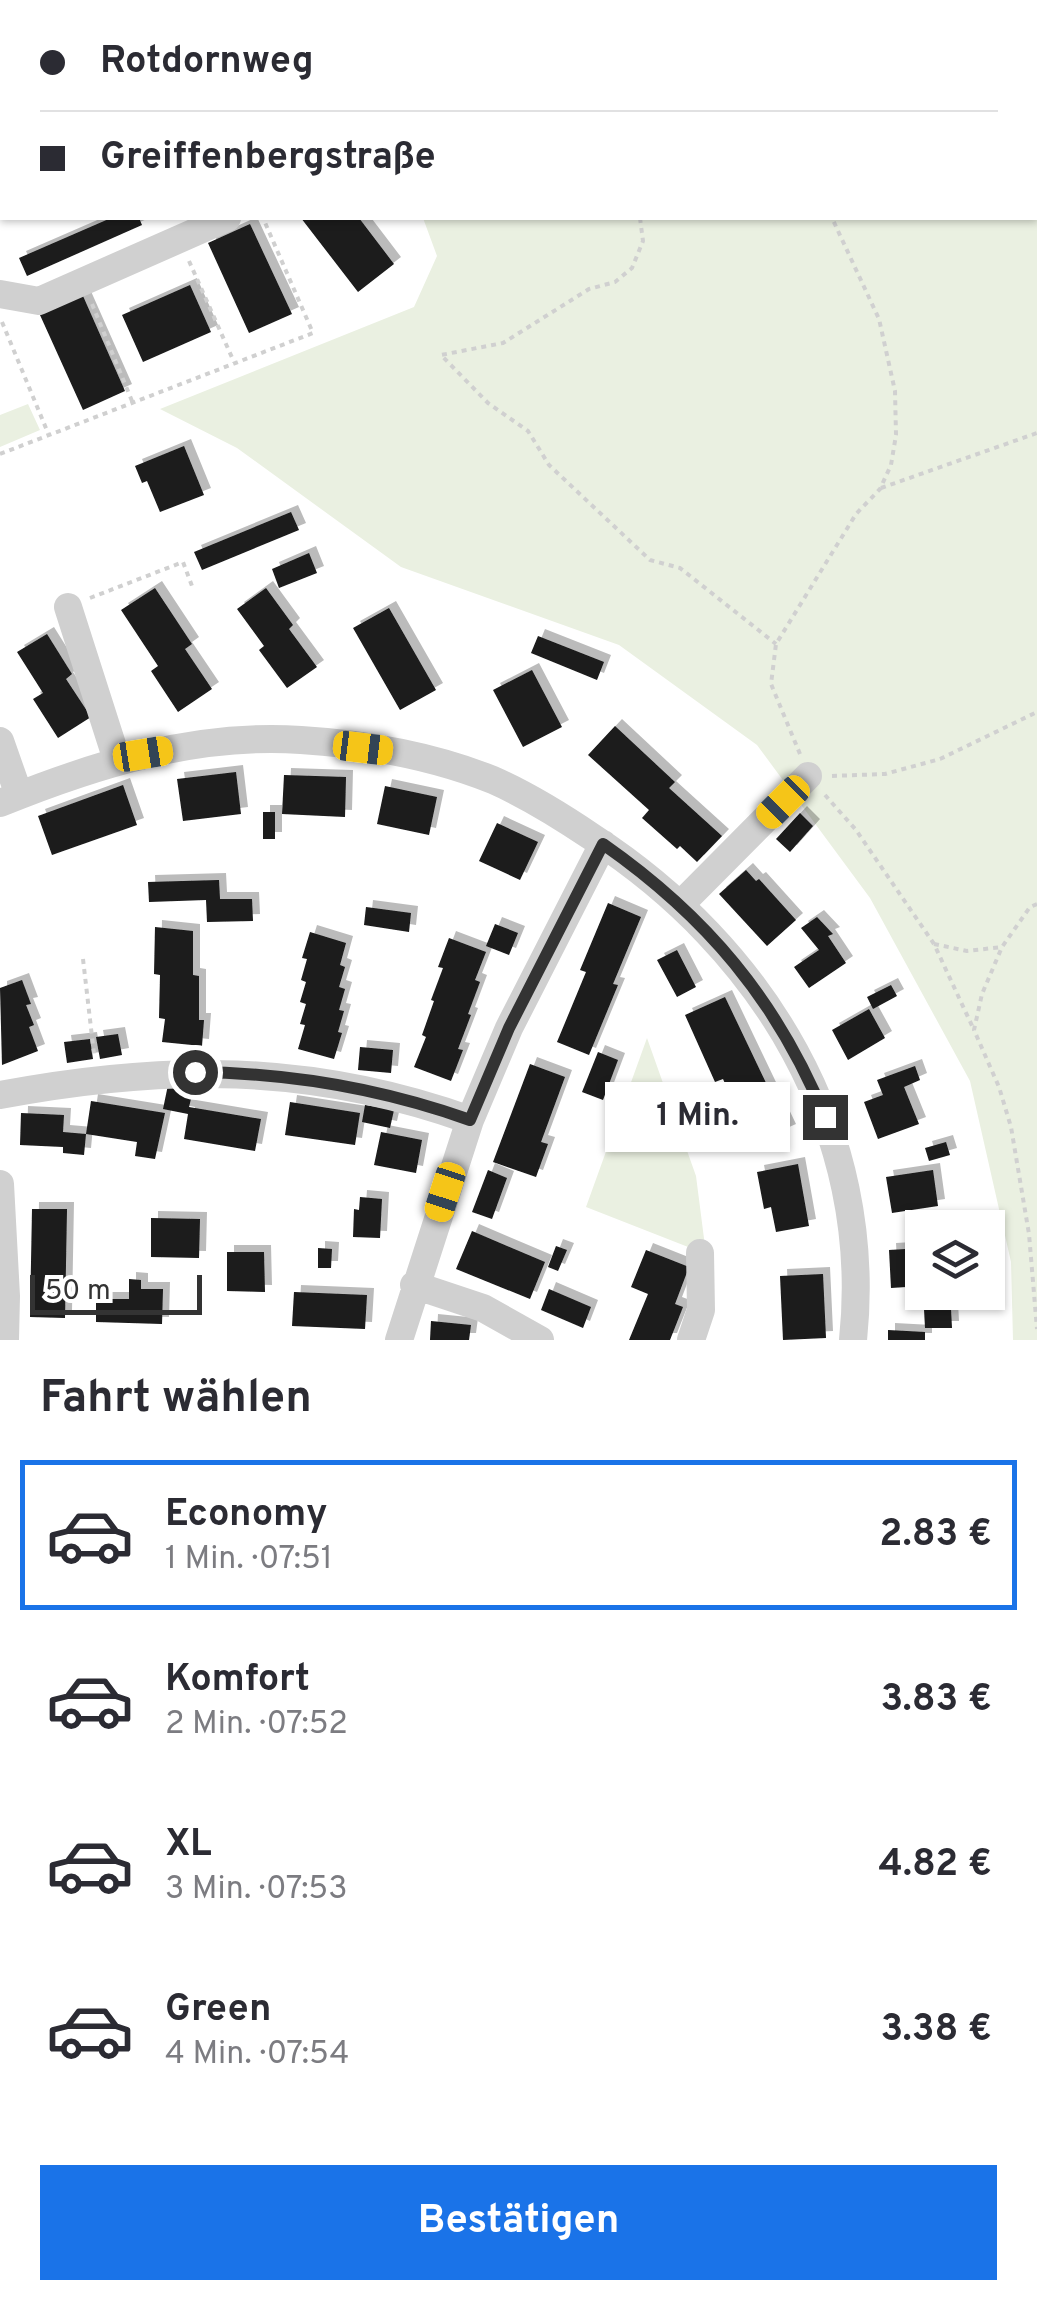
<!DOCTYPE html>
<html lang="de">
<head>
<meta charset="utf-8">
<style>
  :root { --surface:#fff; --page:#f2f2f3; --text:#2b2b33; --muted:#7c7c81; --line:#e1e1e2; --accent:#1a73e8 }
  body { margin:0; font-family:Overpass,sans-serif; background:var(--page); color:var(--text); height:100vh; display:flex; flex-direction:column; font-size:38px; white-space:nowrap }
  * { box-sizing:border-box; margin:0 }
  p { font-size:32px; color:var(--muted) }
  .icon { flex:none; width:55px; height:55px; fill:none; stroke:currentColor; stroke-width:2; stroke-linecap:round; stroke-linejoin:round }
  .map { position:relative; height:1340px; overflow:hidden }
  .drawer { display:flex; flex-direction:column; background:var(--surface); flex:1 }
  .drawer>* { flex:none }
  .hud { position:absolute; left:0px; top:0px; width:1038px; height:220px; box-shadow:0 2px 8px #0004; display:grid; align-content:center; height:220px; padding:0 40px; background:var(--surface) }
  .tools { position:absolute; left:905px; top:1210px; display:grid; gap:20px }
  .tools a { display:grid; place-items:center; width:100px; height:100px; border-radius:0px; background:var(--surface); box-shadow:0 2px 8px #0004; font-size:50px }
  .scale { position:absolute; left:30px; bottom:25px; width:172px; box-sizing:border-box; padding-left:10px; border:5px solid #333; border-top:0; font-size:28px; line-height:35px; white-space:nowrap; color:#333; -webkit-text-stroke:8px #fff; paint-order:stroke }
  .end { position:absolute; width:45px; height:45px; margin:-22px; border:12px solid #333; background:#fff; box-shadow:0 0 0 5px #fff }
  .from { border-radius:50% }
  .bubble { position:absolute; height:70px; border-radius:0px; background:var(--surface); box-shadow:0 2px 8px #0004; font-size:32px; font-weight:700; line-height:70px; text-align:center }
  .car { position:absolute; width:30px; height:60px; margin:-30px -15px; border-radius:12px; box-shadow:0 0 8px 2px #0007; background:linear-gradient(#f5c518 24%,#345 0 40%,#f5c518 0 76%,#345 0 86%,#f5c518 0) }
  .hud b { display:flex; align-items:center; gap:35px; height:95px; font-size:38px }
  .hud b+b { border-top:2px solid var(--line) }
  .hud i { width:25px; height:25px; background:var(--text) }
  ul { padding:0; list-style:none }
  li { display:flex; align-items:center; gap:30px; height:150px; margin:0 20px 15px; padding:0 20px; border:5px solid transparent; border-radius:0px }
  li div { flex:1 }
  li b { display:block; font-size:38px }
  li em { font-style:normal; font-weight:700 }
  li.current { border-color:var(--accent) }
  li>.icon { width:90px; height:90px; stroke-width:1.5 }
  h2 { padding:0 40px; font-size:45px; line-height:120px }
  .primary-button { display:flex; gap:20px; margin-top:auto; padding:20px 40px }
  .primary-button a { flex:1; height:115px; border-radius:0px; background:var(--accent); color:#fff; font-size:40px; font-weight:700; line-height:115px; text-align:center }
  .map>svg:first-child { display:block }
  .green { fill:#eaf0e1 }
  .building { fill:#1a1a1a; filter:url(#shadow) }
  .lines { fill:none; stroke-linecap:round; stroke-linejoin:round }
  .path { stroke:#d0d0d0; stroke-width:4; stroke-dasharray:5 5; stroke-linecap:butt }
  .minor { stroke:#d0d0d0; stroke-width:28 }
  .route { stroke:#333; stroke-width:12 }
</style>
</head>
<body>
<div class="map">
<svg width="1037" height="1340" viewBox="0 0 1037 1340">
  <defs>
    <filter id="shadow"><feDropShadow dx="7" dy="-7" stdDeviation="0" flood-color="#0004"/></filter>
  </defs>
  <rect width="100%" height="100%" fill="#fff"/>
  <path class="green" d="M433 0H1037V1340H1013L1011 1262 970 1081 870 898 757 745 619 645 401 567 237 448 160 409 414 307 437 256 423 218H1035V2H429Z
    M28 404 40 430 0 447V415Z
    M647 1038 696 1176 706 1254 586 1207Z"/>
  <path class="building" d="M111 218H139L142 225 27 276 19 258Z
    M301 218H359L394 264 358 292Z
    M250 224 292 314 249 333 208 243Z
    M190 285 211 332 143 362 122 315Z
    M83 296 125 391 83 410 40 315Z
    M184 446 204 495 160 512 147 481 142 483 135 466Z
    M291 512 299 530 202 570 194 552Z
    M309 553 317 573 279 588 272 569Z
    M155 588 192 644 185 649 212 689 178 712 151 671 158 666 121 610Z
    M266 588 293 625 289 629 317 667 287 688 259 650 264 646 237 609Z
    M389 608 436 690 400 710 353 628Z
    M47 634 72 674 66 679 91 717 58 738 33 699 43 693 17 652Z
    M538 636 604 662 597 680 531 653Z
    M532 670 562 727 523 747 493 690Z
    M615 726 675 782 669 788 722 836 697 862 680 846 677 849 642 818 649 810 588 755Z
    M236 772 241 814 183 821 177 779Z
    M284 775 346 777 345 817 282 814Z
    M123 785 137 825 52 855 38 816Z
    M385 786 437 797 429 835 377 824Z
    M263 812H275V839H263Z
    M800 813 813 826 790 852 776 839Z
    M497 823 538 842 520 880 479 861Z
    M746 870 756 881 759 879 796 920 767 946 719 894Z
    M219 880 220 899H252L253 921 207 922 206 900 149 902 148 882Z
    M608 903 641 917 613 984 618 985 589 1055 557 1042 586 972 580 970Z
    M366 907 411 913 409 932 364 925Z
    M817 917 833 934 828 936 846 963 809 988 794 967 819 950 801 928Z
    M495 924 518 933 509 955 486 946Z
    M155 927 193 931V975L199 976V1020H204L202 1046 162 1042 165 1019 159 1018 160 975 154 974Z
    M310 932 346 943 340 965 345 967 339 987 345 989 339 1010 344 1011 338 1032 342 1033 334 1059 298 1049 305 1025 300 1024 306 1004 300 1002 306 982 301 980 307 959 302 958Z
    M449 938 486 952 475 980 480 982 468 1014 471 1015 458 1049 463 1050 451 1081 414 1067 426 1037 422 1035 434 1001 431 1000 443 968 438 967Z
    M677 950 696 987 677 997 657 960Z
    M22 980 31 1004 26 1005 34 1025 29 1027 38 1051 2 1065 0 988Z
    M891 985 897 996 873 1009 867 997Z
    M725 997 789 1131 753 1147 723 1079 715 1082 685 1015Z
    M869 1009 885 1038 848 1060 832 1030Z
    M118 1034 122 1055 100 1059 96 1037Z
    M90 1039 93 1059 67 1063 64 1042Z
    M360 1047 393 1050 391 1073 358 1070Z
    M598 1052 618 1060 603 1100 582 1092Z
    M530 1064 565 1077 541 1142 548 1144 536 1177 493 1162Z
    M915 1066 920 1080 904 1087 919 1124 878 1139 864 1102 883 1095 877 1080Z
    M184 1084 204 1089 203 1097 192 1095 189 1107 261 1119 255 1151 184 1139 188 1114 163 1109 168 1085Z
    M91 1101 165 1113 155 1159 135 1156 137 1142 86 1134Z
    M290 1102 360 1113 355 1145 285 1135Z
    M365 1105 394 1110 390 1128 362 1122Z
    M21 1113 64 1115 63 1132 86 1134 84 1155 63 1153V1147L20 1145Z
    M381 1132 422 1140 416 1173 374 1165Z
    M946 1142 950 1155 929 1161 925 1148Z
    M798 1164 809 1226 776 1232 771 1207 764 1209 757 1172Z
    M488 1170 507 1178 492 1219 472 1212Z
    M933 1170 938 1206 892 1213 886 1177Z
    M360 1197 382 1199 380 1238 353 1237 354 1209 359 1210Z
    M32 1209H67L65 1318 30 1317Z
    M151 1218 200 1219 199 1258 151 1257Z
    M472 1231 545 1262 530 1299 456 1269Z
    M556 1246 567 1250 558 1271 548 1267Z
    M318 1248 332 1249 331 1268H318Z
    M922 1248V1286L891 1288 889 1250Z
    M646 1250 689 1267 675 1304 683 1307 670 1340H629L648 1294 631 1287Z
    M227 1252H264L265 1292 227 1291Z
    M823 1274 826 1338 783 1340 780 1276Z
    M129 1279 141 1280V1289H163L162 1324 96 1322V1299H129Z
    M549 1289 591 1307 583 1328 541 1310Z
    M294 1292 367 1295 365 1329 292 1326Z
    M924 1309H951L952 1328H925Z
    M431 1321 471 1325 469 1340H430Z
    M888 1330 925 1332V1340H888Z"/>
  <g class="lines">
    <path class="path" d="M484 0V2
      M676 0 679 2
      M767 2 769 0
      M640 218 643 241 632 268 615 282 589 289 503 343 441 355 488 403 528 431 549 465 650 560 680 568 776 644
      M189 261 234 362
      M92 304 132 401
      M2 322 48 433
      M0 454 313 333 263 218
      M881 488 1037 433
      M90 598 183 562 192 586
      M800 754 771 684 776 644 856 514 880 489 891 465 896 435 895 391 879 319 832 218
      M832 776 885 774 940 759 1037 712
      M825 795 856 830 934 944 974 1030
      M1037 904 1030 907 1002 947 982 994 974 1030 999 1087 1011 1127 1029 1234 1037 1329
      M934 944 967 951 1002 947
      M83 959 94 1054"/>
    <path class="minor" d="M332 0 333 2
      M0 294 39 301 227 218
      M68 607 117 760
      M0 741 19 795
      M0 803C96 764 196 733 301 740 366 744 433 756 493 780 527 795 561 816 592 837 763 948 875 1131 853 1340
      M681 904 808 776
      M0 1095C164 1064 311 1063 470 1120
      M0 1184 6 1296 5 1340
      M414 1285 483 1308 540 1340
      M399 1340 470 1120 509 1028 603 844
      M691 1340 701 1310 700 1253"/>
  </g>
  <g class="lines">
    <path class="route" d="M195 1072C291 1073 380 1088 470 1120L509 1028 603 844C706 916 777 1000 825 1117"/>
  </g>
</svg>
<div class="tools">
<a><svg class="icon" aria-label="layers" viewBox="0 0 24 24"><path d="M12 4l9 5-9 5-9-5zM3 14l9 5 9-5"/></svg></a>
</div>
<div class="scale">50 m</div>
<i class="end from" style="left:195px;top:1072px"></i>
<i class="end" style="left:825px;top:1117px"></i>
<div class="bubble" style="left:605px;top:1082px;width:185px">1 Min.</div>
<i class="car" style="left:363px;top:748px;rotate:97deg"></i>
<i class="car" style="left:143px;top:754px;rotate:81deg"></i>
<i class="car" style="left:783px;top:802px;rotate:225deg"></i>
<i class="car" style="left:445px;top:1192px;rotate:198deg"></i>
<div class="hud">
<b><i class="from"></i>Rotdornweg</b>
<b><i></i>Greiffenbergstraße</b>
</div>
</div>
<section class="drawer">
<h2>Fahrt wählen</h2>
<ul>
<li class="current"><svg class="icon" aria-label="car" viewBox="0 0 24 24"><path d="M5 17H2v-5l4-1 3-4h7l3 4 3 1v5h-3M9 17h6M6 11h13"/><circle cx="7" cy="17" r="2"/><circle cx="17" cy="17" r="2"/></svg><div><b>Economy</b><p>1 Min. · 07:51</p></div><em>2.83 €</em></li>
<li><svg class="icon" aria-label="car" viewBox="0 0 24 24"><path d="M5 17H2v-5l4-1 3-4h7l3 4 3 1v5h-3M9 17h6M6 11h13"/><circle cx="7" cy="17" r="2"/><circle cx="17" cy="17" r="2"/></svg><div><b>Komfort</b><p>2 Min. · 07:52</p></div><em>3.83 €</em></li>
<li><svg class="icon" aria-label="car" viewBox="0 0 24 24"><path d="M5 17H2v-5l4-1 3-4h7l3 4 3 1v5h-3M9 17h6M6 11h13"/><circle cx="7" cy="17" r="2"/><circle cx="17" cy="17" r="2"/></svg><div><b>XL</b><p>3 Min. · 07:53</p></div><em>4.82 €</em></li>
<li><svg class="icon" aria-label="car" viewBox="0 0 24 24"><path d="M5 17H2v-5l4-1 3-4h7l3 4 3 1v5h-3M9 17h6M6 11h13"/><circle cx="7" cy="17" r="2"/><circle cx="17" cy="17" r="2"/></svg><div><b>Green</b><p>4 Min. · 07:54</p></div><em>3.38 €</em></li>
</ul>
<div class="primary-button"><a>Bestätigen</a></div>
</section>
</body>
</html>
